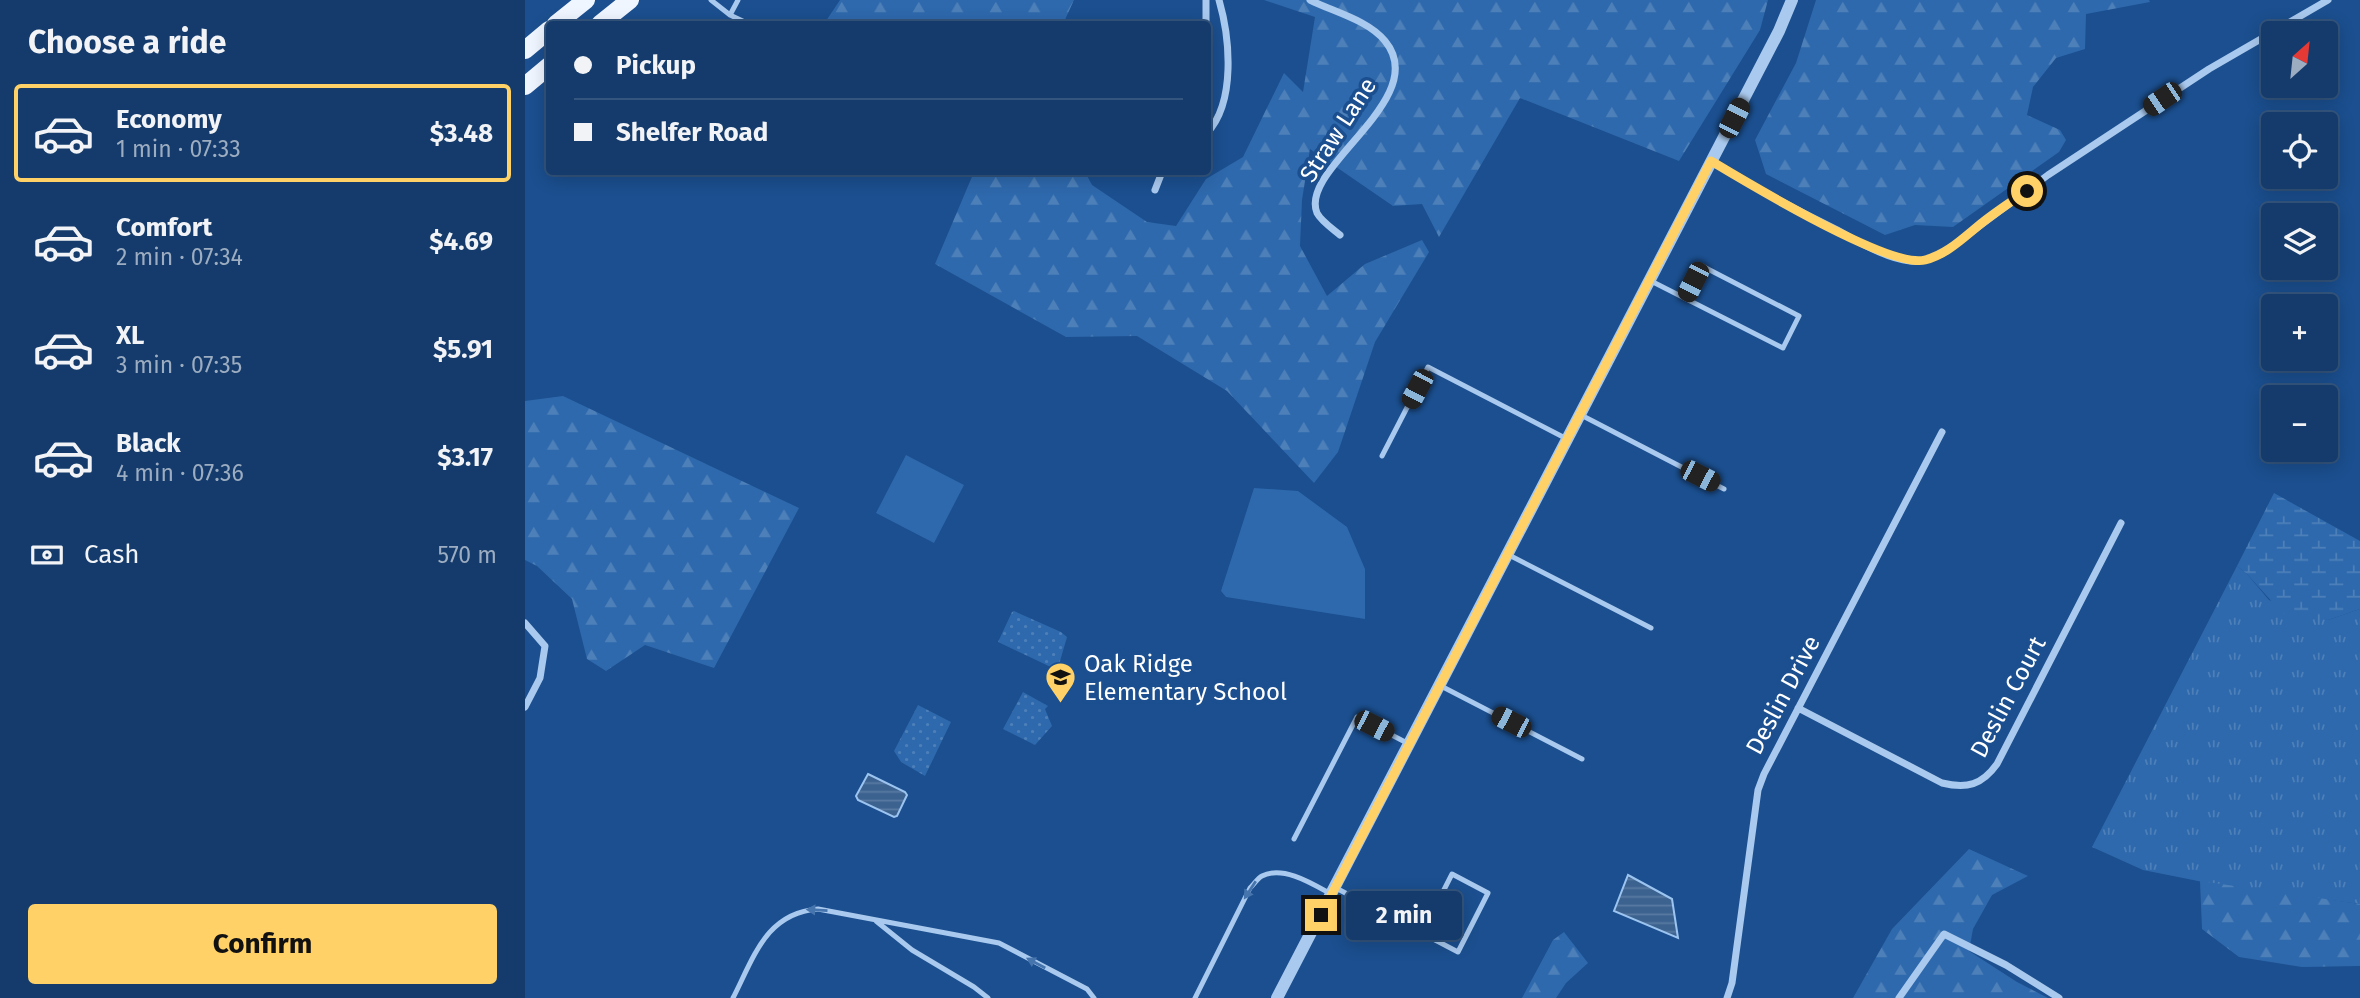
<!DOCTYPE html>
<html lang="en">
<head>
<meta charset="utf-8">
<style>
  :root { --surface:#143b6b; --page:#214673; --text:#f1f3f6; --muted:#9dadc1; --line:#33557e; --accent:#ffd166 }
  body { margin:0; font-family:"Fira Sans",sans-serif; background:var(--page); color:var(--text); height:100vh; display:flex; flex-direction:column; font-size:26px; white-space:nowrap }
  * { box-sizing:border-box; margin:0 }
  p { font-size:23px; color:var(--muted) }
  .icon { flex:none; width:38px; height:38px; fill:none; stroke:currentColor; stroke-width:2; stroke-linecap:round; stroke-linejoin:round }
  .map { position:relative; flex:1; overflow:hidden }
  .drawer { display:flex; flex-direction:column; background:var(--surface); width:525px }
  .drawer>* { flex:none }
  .hud { position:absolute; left:21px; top:21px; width:665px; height:154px; border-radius:7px; box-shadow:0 4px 18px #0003,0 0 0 2px var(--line); display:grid; align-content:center; height:154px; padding:0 28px; background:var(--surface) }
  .needle { width:46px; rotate:27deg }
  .buttons { position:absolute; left:1736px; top:21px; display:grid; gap:14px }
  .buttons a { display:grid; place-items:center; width:77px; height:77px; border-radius:7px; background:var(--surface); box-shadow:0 4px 18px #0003,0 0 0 2px var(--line); font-size:35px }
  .end { position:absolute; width:32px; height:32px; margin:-16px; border:9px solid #ffd166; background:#111; box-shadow:0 0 0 4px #111 }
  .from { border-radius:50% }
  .bubble { position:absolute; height:49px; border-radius:7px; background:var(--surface); box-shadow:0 4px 18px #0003,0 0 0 2px var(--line); font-size:23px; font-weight:700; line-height:49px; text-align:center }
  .car { position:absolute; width:21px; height:42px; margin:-21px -10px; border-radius:9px; box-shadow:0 0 5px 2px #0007; background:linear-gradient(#222 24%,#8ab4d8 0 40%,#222 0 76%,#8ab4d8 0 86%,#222 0) }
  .hud b { display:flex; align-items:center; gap:24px; height:66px; font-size:26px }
  .hud b+b { border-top:2px solid var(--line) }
  .hud i { width:18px; height:18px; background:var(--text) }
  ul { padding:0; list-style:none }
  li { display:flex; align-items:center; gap:21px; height:98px; margin:0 14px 10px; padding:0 14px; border:4px solid transparent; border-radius:7px }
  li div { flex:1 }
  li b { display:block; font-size:26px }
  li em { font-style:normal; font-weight:700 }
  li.current { border-color:var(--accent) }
  li>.icon { width:63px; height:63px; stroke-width:1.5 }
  h2 { padding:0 28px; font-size:32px; line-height:84px }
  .pay { display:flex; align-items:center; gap:18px; height:77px; padding:0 28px; font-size:26px }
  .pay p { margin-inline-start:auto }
  .cta { display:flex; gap:14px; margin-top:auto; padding:14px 28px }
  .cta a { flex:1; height:80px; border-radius:7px; background:var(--accent); color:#111; font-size:28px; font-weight:700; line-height:80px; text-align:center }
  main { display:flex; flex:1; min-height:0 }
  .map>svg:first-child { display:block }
  .grass { fill:url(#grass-tufts) }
  .forest { fill:url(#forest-firs) }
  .wetland { fill:url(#wetland-marsh) }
  .park { fill:url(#park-dots) }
  .pitch { fill:#2e69ad }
  .water { fill:url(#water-rules); stroke:#9cc4f0; stroke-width:2 }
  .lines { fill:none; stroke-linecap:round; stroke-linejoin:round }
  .service { stroke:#a9c9ee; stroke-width:5 }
  .minor { stroke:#a9c9ee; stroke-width:7 }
  .tertiary { stroke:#a9c9ee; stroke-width:12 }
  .primary { stroke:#f0f6ff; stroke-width:18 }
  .oneway { fill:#4674ac }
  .route { stroke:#ffd166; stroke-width:9 }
  .labels { text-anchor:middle; stroke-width:7; stroke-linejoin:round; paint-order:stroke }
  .street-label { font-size:24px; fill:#fff; stroke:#1b4f8f }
  .poi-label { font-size:24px; fill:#fff; stroke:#1b4f8f; text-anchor:start }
</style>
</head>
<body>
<main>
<section class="drawer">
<h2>Choose a ride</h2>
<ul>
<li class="current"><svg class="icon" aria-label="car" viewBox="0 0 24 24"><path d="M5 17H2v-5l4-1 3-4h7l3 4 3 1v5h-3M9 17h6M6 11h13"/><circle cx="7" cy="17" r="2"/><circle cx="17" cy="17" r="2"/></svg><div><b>Economy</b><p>1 min · 07:33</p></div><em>$3.48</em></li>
<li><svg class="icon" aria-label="car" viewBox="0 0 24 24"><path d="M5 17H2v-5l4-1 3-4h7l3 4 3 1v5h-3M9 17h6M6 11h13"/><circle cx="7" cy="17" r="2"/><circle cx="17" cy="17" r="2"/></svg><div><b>Comfort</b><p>2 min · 07:34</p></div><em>$4.69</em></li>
<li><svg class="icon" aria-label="car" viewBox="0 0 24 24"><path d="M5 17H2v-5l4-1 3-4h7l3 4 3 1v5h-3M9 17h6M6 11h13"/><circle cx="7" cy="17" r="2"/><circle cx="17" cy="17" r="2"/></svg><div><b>XL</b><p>3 min · 07:35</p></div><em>$5.91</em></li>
<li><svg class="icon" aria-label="car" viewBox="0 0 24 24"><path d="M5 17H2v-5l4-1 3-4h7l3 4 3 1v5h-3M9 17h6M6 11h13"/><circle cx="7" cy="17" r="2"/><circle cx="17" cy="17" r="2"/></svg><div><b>Black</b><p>4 min · 07:36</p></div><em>$3.17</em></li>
</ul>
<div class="pay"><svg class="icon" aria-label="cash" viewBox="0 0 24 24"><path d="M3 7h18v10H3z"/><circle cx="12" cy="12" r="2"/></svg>Cash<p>570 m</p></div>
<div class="cta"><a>Confirm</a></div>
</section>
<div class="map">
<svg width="1835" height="998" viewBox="0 0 1835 998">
  <defs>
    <pattern id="grass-tufts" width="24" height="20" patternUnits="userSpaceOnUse" patternTransform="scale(1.75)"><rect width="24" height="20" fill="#2e69ad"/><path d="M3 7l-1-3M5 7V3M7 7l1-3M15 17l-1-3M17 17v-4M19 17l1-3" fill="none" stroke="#4d80b9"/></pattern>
    <pattern id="forest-firs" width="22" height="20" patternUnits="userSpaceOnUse" patternTransform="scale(1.75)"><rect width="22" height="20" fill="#2e69ad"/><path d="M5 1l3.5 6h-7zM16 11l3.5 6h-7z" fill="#4d80b9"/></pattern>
    <pattern id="wetland-marsh" width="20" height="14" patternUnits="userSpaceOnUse" patternTransform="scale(1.75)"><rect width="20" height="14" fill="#2e69ad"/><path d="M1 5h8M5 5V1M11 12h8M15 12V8" fill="none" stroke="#4d80b9"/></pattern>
    <pattern id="park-dots" width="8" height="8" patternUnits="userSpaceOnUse" patternTransform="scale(1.75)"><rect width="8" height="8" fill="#2e69ad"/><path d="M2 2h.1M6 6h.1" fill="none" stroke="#4d80b9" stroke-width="1.8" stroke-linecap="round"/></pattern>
    <pattern id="water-rules" width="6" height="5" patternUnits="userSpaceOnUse" patternTransform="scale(1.75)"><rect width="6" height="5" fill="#3c6290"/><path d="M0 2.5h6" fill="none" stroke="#597aa1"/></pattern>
  </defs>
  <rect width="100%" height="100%" fill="#1b4f8f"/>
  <path class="grass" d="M1712 566 1722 574 1744 600 1803 620 1835 609V904L1698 886 1618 870 1567 847Z"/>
  <path class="forest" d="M315 0H549L538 24H299Z
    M739 0H1243L1235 30 1154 161 995 98 914 237 897 204 868 206 785 149 777 200 775 246 802 296 840 264 897 240 904 252 850 342 813 452 789 483 702 391 612 336 541 337 410 264 449 172H560L567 185 622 222 651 226 681 179 718 157 759 73 778 92 790 17Z
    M1291 0H1624L1625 2 1561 14 1560 49 1531 58 1508 87 1502 115 1535 130 1541 140 1534 152 1428 227 1390 225 1360 235 1241 174 1230 140 1271 63Z
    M38 396 274 508 189 668 120 645 81 671 62 659 47 599 12 566 0 560V401Z
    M1444 849 1503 876 1467 895 1448 929 1444 951 1492 982 1523 998H1328L1367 929Z
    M1675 881 1835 904V966L1777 967 1714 957 1677 929Z
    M1039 932 1063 963 1041 983 1031 998H997L1028 940Z"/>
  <path class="wetland" d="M1749 493 1835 541V609L1803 620 1758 614 1722 574 1712 566Z"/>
  <path class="park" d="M489 611 536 632 542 637 533 668 530 669 473 642 487 612Z
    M498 692 523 706 520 709 527 726 510 745 478 729Z
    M393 705 426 722 400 776 376 762 369 751Z"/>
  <path class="pitch" d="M381 455 439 485 409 543 351 513Z
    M729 488 773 491 822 527 840 569V619L701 597 696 591Z"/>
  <path class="water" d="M343 774 380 792 382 795 372 816 369 817 333 800 331 796Z
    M1103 875 1147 899 1153 938 1089 911Z"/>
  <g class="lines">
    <path class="service" d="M186 0 205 15 224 24
      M205 15 213 0
      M1124 280 1258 348 1274 316 1177 266 1160 298
      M1056 415 1199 489
      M857 456 903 367 1042 439
      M982 554 1126 628
      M914 685 1057 759
      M769 839 832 717 884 744
      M809 887 933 952 963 893 927 874 897 933
      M351 921 387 950 449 987 463 998
      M208 998C229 957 241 913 293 909L474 943 562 989 569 998
      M670 998 725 888C729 884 733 878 737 876 758 865 788 884 806 894"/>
    <path class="minor" d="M785 0C809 12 843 20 860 41 908 99 773 168 792 213 796 221 808 229 815 235
      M681 24V0
      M682 133C711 102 705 38 694 0
      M1186 161C1227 186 1268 208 1310 229 1333 241 1359 258 1385 261 1397 262 1406 258 1417 254L1523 175 1684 69 1803 0
      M630 190 637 172
      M0 623 20 646 15 678 0 707
      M1273 708 1417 783C1442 789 1457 785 1472 764L1596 523
      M1202 998 1207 983 1233 790 1239 774 1417 432
      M1374 998 1419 934 1481 965 1534 998"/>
    <path class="tertiary" d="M752 998 1254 31 1267 0"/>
    <path class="primary" d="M31 24 61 0
      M75 24 105 0
      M0 50 24 30
      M0 86 24 66"/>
  </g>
  <defs><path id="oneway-solid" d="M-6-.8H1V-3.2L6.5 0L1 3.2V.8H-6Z" transform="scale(1.75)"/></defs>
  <g class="oneway">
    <use href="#oneway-solid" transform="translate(725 890) rotate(123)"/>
    <use href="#oneway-solid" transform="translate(292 910) rotate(-177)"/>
    <use href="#oneway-solid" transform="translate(511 963) rotate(-152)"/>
  </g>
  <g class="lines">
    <path class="route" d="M796 915 1186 161C1221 182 1365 269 1400 260 1423 254 1439 237 1458 222 1472 211 1487 201 1502 191"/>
  </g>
  <defs>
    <symbol id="school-pin" viewBox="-11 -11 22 30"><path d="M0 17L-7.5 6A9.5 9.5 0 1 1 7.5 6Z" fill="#ffd166" stroke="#1b4f8f"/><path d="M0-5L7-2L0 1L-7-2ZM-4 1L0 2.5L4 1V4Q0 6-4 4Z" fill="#111"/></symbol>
  </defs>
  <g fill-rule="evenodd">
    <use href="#school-pin" x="518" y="660" width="35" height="47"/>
  </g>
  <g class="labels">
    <g class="street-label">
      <text transform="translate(813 130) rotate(-57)" y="8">Straw Lane</text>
      <text transform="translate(1258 695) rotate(-62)" y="8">Deslin Drive</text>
      <text transform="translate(1483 697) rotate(-62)" y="8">Deslin Court</text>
    </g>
    <g class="poi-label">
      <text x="559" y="672">Oak Ridge<tspan x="559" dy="28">Elementary School</tspan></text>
    </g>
  </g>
</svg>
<div class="buttons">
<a><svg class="needle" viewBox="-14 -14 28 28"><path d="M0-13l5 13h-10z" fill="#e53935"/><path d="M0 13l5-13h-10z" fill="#9dadc1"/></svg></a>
<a><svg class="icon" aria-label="locate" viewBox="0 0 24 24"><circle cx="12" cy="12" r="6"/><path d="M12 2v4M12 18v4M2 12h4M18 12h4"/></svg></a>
<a><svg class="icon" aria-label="layers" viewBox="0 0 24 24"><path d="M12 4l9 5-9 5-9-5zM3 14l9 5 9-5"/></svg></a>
<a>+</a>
<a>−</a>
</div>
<i class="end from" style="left:1502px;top:191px"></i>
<i class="end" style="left:796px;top:915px"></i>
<div class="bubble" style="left:821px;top:891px;width:116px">2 min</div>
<i class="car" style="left:1637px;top:99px;rotate:236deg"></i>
<i class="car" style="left:1209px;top:118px;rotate:27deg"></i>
<i class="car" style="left:1168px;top:282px;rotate:207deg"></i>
<i class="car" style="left:892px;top:389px;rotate:208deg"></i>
<i class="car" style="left:1175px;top:476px;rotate:117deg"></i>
<i class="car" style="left:986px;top:722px;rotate:297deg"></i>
<i class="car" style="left:849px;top:726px;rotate:117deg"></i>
<div class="hud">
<b><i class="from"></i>Pickup</b>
<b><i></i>Shelfer Road</b>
</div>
</div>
</main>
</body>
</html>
